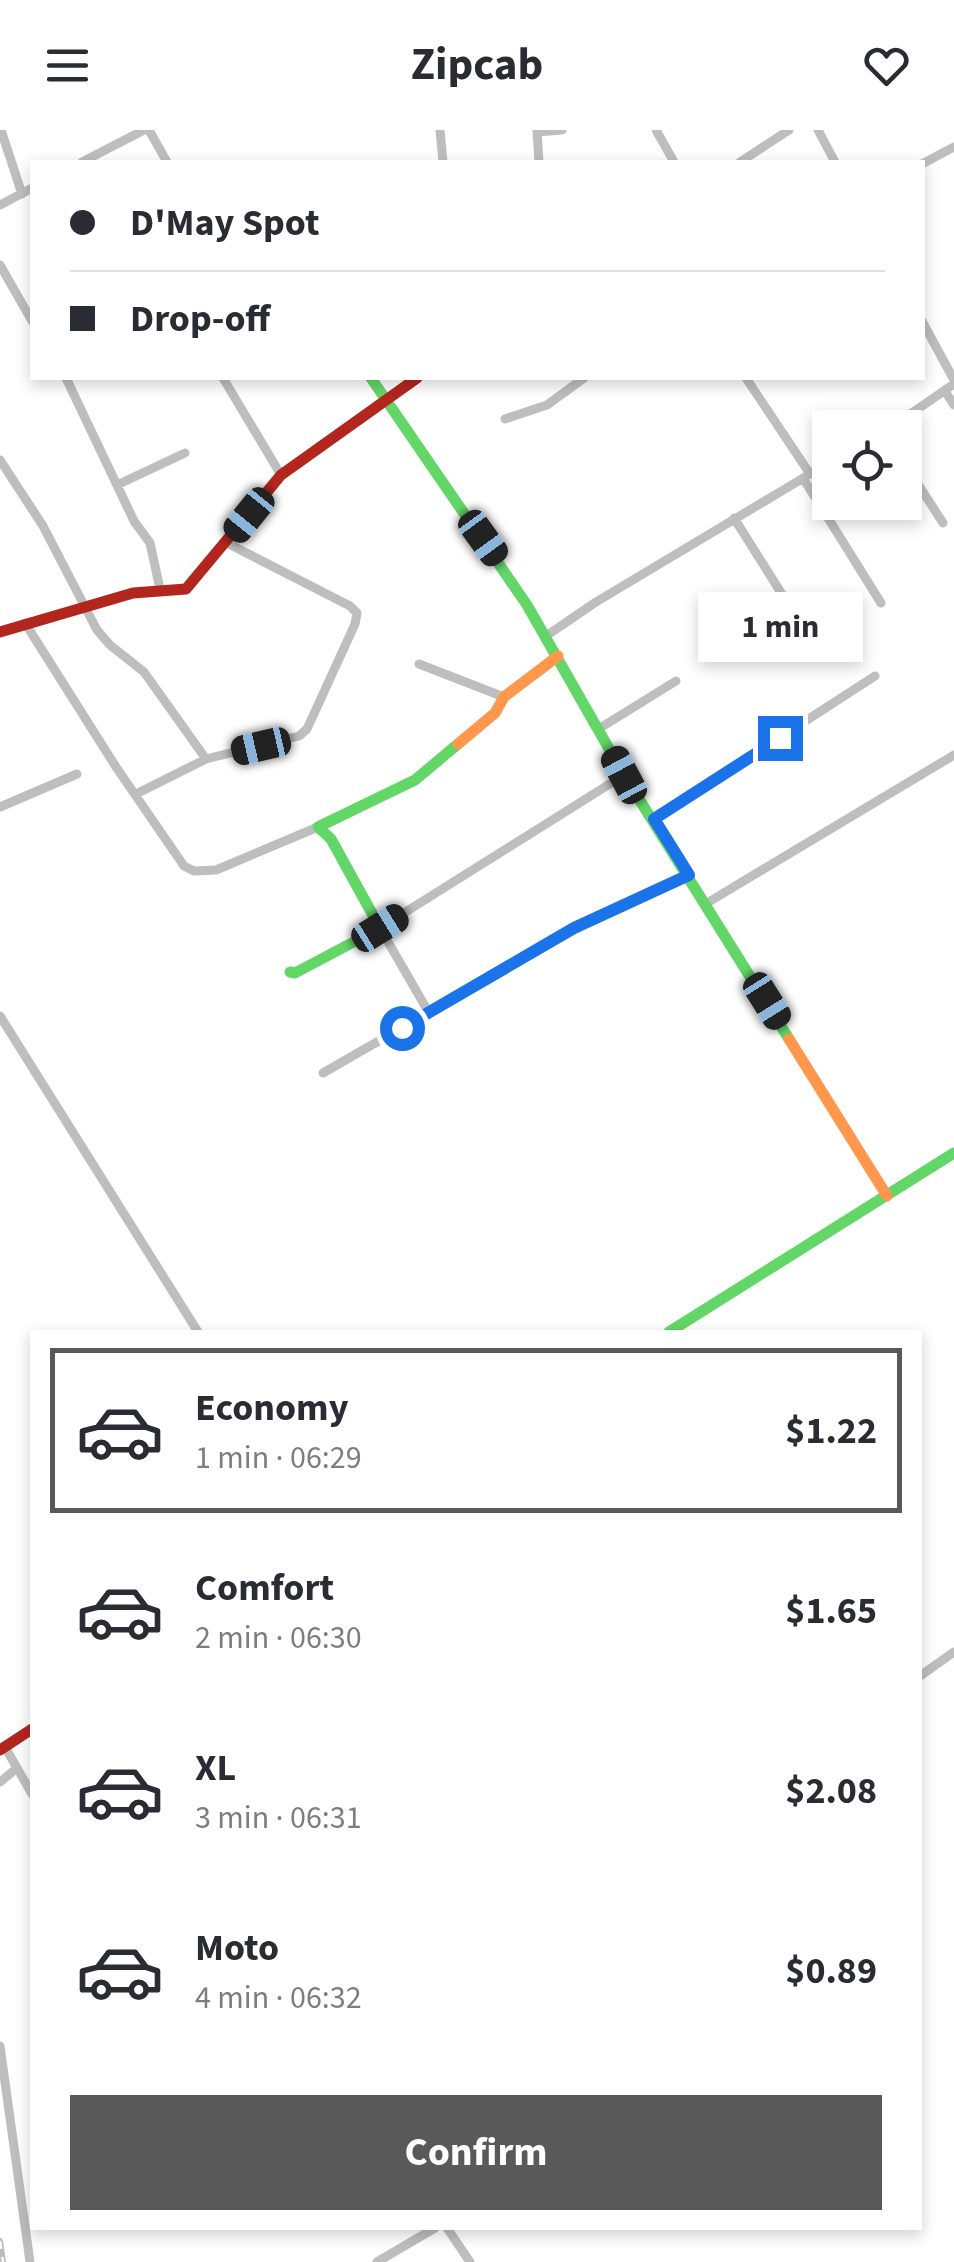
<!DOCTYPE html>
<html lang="en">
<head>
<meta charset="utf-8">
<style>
  :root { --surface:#fff; --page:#f2f2f3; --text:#2b2b33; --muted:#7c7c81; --line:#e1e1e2; --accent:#595959 }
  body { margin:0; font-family:"Source Sans 3",sans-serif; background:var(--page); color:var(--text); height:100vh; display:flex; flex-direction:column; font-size:38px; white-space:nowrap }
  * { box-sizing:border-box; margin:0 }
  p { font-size:32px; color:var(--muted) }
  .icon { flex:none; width:55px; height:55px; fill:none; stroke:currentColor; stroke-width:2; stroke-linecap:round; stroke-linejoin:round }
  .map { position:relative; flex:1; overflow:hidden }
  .side { position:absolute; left:30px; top:1200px; width:892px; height:900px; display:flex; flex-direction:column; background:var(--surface); border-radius:0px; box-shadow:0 5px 15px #0003 }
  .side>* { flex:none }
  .hud { position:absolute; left:30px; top:30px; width:895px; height:220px; border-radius:0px; box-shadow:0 5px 15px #0003; display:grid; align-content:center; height:220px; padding:0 40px; background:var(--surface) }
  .fabs { position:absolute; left:812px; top:280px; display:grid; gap:20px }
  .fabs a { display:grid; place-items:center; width:110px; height:110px; border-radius:0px; background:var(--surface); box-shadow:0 5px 15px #0003; font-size:50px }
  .end { position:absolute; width:45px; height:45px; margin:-22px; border:12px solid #1a73e8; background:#fff; box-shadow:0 0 0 5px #fff }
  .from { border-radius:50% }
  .bubble { position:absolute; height:70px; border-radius:0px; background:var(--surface); box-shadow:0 5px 15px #0003; font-size:32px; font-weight:700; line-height:70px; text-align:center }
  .car { position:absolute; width:30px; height:60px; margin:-30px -15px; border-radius:12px; box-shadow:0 0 8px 2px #0007; background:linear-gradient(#222 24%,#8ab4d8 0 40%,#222 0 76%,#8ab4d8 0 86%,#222 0) }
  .hud b { display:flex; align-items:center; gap:35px; height:95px; font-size:38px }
  .hud b+b { border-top:2px solid var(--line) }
  .hud i { width:25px; height:25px; background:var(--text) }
  ul { padding:18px 0 0; list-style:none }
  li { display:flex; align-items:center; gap:30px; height:165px; margin:0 20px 15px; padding:0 20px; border:5px solid transparent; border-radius:0px }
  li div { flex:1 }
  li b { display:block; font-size:38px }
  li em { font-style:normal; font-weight:700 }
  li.current { border-color:var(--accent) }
  li>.icon { width:90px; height:90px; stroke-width:1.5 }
  .action { display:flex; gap:20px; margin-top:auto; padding:20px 40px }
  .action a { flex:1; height:115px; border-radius:0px; background:var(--accent); color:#fff; font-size:40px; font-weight:700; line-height:115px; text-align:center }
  header { display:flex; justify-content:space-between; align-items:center; height:130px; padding:0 40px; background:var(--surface); font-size:45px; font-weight:700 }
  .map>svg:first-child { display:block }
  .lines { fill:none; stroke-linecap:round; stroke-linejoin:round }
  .street { stroke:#bebebe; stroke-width:9 }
  .fast { stroke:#63d668; stroke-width:11 }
  .slow { stroke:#ff974d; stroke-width:11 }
  .jam { stroke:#b3261e; stroke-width:11 }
  .rail-casing { stroke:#bdbdbd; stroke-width:6 }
  .rail { stroke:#fff; stroke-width:2.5; stroke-dasharray:8; stroke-linecap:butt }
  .route { stroke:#1a73e8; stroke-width:12 }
</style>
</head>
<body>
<header><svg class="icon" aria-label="menu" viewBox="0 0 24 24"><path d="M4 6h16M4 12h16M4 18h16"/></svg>Zipcab<svg class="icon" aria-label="heart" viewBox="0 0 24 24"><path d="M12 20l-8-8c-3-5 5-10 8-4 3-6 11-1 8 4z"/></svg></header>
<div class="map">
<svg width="954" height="2132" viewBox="0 0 954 2132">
  <rect width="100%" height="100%" fill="#fff"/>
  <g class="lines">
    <path class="street" d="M1 0 22 64
      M149 0 167 32
      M440 0 443 32
      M537 0 539 32
      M656 0 674 32
      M818 0 835 32
      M537 2 562 0
      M82 32 144 0
      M740 32 789 0
      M922 34 954 17
      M0 75 32 58
      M0 135 32 191
      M922 191 954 250
      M66 248 134 391 150 413 160 459
      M223 248 281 345
      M746 248 810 344
      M945 261 954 275
      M505 289 547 275 584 248
      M890 298 954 254
      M0 330 43 396 97 500 110 515 144 542 206 629
      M905 334 943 393
      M803 348 881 473
      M117 355 185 323
      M734 388 807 504
      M25 493 116 637 184 736 194 741 216 740 318 697
      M546 506 596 472 830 332
      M419 534 504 567
      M600 598 676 551
      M136 664 206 629 299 606 307 599 355 494 357 483 350 476 227 413
      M0 677 77 644
      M654 689 875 546
      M707 773 954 625
      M429 883 380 798 624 645
      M0 886 198 1202
      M323 943 575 798 689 745
      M920 1546 954 1522
      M5 1617 32 1664
      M0 1652 17 1638
      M0 1916 30 2132
      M447 2098 470 2132
      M377 2132 435 2098"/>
    <path class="fast" d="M371 248 527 475 624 645 789 909
      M290 842 295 843 380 798 331 709 318 697 415 650 458 614
      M669 1202 954 1023"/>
    <path class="slow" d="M458 614 495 583 504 567 558 526
      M789 909 887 1066"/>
    <path class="jam" d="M0 502 133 463 186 459 281 345 417 248
      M0 1620 32 1599"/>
    <defs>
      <path id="rail" d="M0 2111 3 2132"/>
    </defs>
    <use href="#rail" class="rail-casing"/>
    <use href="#rail" class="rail"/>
  </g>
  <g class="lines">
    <path class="route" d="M402 898 574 798 689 745 654 689 780 608"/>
  </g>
</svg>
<div class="fabs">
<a><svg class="icon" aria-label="locate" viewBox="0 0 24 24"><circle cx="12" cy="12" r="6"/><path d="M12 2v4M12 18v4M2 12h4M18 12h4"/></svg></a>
</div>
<i class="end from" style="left:402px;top:898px"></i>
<i class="end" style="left:780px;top:608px"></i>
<div class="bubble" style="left:698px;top:462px;width:165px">1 min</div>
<i class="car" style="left:249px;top:385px;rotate:219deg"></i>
<i class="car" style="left:483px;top:408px;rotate:144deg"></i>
<i class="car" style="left:261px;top:616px;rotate:257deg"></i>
<i class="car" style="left:624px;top:645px;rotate:332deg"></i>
<i class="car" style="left:380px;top:798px;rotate:58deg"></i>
<i class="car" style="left:767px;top:871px;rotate:148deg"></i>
<div class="hud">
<b><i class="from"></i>D'May Spot</b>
<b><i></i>Drop-off</b>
</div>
<section class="side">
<ul>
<li class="current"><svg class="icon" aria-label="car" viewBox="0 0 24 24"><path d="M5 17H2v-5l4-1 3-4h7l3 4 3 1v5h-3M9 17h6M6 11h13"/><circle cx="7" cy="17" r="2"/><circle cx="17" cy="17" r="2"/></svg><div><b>Economy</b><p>1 min · 06:29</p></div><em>$1.22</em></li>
<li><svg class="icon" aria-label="car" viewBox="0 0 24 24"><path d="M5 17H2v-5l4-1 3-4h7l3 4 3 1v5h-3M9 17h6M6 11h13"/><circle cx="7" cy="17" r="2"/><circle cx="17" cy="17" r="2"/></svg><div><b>Comfort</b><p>2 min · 06:30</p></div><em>$1.65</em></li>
<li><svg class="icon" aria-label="car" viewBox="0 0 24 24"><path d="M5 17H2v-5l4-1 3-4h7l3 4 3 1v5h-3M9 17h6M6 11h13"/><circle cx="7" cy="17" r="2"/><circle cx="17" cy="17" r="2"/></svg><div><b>XL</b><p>3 min · 06:31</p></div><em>$2.08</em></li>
<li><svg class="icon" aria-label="car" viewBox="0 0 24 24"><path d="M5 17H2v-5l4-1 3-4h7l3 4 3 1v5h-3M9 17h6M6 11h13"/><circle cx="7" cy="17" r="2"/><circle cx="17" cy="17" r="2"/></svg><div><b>Moto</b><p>4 min · 06:32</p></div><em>$0.89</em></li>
</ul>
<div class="action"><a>Confirm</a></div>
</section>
</div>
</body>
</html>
